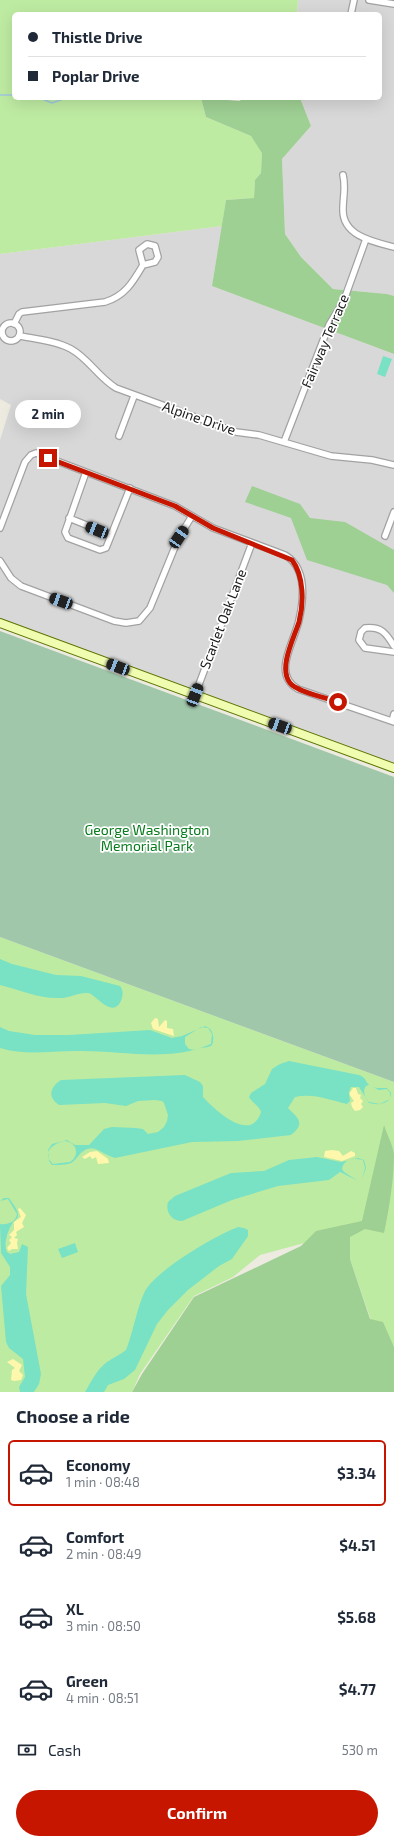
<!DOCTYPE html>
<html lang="en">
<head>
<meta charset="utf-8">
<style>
  :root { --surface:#fff; --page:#f6f6f7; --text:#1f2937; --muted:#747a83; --line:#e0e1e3; --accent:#c61600 }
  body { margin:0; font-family:"Exo 2",sans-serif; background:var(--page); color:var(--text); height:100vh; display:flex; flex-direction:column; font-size:15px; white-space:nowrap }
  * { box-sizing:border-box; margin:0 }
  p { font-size:13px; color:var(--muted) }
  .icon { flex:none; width:22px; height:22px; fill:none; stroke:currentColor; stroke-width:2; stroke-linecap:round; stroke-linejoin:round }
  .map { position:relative; height:1392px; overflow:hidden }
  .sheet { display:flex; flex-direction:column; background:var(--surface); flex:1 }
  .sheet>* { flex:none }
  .guide { position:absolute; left:12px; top:12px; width:370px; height:88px; border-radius:6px; box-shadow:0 4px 16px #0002; display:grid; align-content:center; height:88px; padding:0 16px; background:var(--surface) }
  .end { position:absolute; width:18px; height:18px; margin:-9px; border:5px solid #c61600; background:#fff; box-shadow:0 0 0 2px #fff }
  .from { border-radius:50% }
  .bubble { position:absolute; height:28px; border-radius:14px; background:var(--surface); box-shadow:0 4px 16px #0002; font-size:13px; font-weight:700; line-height:28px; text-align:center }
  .car { position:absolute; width:12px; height:24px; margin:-12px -6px; border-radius:5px; box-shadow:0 0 3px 1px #0007; background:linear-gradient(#222 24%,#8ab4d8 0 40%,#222 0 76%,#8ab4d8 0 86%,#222 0) }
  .guide b { display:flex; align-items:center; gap:14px; height:38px; font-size:15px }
  .guide b+b { border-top:1px solid var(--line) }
  .guide i { width:10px; height:10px; background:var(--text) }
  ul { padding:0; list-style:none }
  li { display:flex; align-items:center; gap:12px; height:66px; margin:0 8px 6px; padding:0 8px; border:2px solid transparent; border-radius:6px }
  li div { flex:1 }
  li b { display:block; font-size:15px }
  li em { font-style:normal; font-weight:700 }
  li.on { border-color:var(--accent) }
  li>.icon { width:36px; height:36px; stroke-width:1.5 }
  h2 { padding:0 16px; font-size:18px; line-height:48px }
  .pay { display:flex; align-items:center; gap:10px; height:44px; padding:0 16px; font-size:15px }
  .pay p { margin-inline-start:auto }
  .cta { display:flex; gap:8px; margin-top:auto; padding:8px 16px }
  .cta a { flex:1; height:46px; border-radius:24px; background:var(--accent); color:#fff; font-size:16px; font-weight:700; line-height:46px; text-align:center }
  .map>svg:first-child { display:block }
  .residential { fill:#d9d8d8 }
  .grass { fill:#beeba2 }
  .forest { fill:#9ecf93 }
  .sand { fill:#fff7ac }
  .cemetery { fill:#a0c7aa }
  .pitch { fill:#79e1c4; fill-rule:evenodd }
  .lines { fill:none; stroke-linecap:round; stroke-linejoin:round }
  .stream { stroke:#9ec8de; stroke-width:1.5 }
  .street-casing { stroke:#a2a2a2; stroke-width:8 }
  .secondary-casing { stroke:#5b7400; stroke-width:10 }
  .street { stroke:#fff; stroke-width:5.5 }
  .secondary { stroke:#f0fcb0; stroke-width:8 }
  .route { stroke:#c61600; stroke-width:5 }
  .labels { text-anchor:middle; stroke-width:3.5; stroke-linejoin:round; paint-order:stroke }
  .street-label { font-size:14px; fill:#1b1b1b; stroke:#fff }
  .park-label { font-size:14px; fill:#077c1d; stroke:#fff }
</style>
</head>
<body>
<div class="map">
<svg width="394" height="1392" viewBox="0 0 394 1392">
  <rect width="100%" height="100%" fill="#edeae0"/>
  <path class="residential" d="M298 0H394V296L387 294 333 289 301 257 285 234 282 159 311 126 300 98H380V14H297Z
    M222 226 212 286 394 354V769L0 623V440L11 405 0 399V254Z"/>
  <path class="grass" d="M0 0H298L297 13 295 14H14V98H201L206 117 251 136 262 152 261 173 255 180 254 198 226 200 222 226 0 254Z
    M0 937 394 1082V1362L374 1329 350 1259V1237L360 1228 260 1255 233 1277 194 1296 140 1374 132 1392H0Z"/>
  <path class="forest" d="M201 98 240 101 242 98H300L311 126 282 159 285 234 301 257 333 289 387 294 394 296V354L212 286 226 200 254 198 255 180 261 173 262 153 251 136 206 117Z
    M252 486 300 504 310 518 345 522 394 550V593L387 585 307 560 291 518 245 502Z
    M384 1125C387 1135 393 1145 394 1155 394 1178 389 1210 384 1233L365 1229 350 1237V1259L370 1319 383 1322 394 1347V1392H132L142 1374 194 1297 301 1246 316 1231 362 1221Z"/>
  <path class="sand" d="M155 1018 158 1019 159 1027 165 1020 167 1021V1028L173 1029 174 1036 153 1029 151 1023Z
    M353 1088H356L358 1094 361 1095 360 1098 363 1101 361 1104 363 1107 360 1110 355 1111 352 1107 351 1103 354 1101 349 1094Z
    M332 1150 339 1151 343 1156 351 1151 355 1153V1156L342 1161 324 1157 325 1151Z
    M97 1151 108 1159 109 1163 98 1164 96 1157 92 1159 90 1156 85 1159 82 1157 90 1152Z
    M20 1208 26 1215 22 1223 24 1227 16 1232 17 1235 14 1238 18 1239 17 1243 18 1249H12L9 1251 7 1248 11 1243 9 1240 12 1237 9 1235 14 1230V1222L21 1217 18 1209Z
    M13 1359 22 1365 19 1371 23 1375 21 1380 14 1381 11 1380 12 1370 15 1368 7 1362Z"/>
  <path class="cemetery" d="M0 631 394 777V1082L0 937Z"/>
  <path class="pitch" d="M383 356 392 359 385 377 377 374Z
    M0 959 12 964 56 975 81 976 120 986C123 990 123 993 122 998 114 1022 96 994 88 993 79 992 70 998 60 998 40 999 20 990 0 985Z
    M205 1026C213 1029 215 1037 212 1045 208 1048 205 1047 201 1048 160 1061 117 1050 76 1051 50 1051 26 1056 0 1048V1027L9 1031 35 1035H69L150 1030 172 1038 182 1036ZM201 1027 208 1028 212 1034 211 1044 195 1050 189 1049 185 1044V1037Z
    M289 1061 359 1075C365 1077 365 1080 368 1084 374 1089 380 1088 387 1088L391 1093 390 1099C384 1105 377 1105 369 1103L359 1087H351L349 1092 350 1101 347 1104C329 1100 314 1093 295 1097L288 1108C298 1118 306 1123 291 1135L238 1141 192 1142 115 1158C108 1156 99 1150 95 1149 81 1146 79 1159 71 1163 66 1165 58 1165 52 1165L49 1161 48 1150 52 1144 67 1140 75 1145H89L104 1129 112 1127 136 1128 143 1129 148 1134 158 1132 164 1127 167 1121 168 1115 164 1103 162 1101 155 1100 138 1101 126 1106 105 1103 59 1105C47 1097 50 1087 61 1080L185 1075 200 1082 203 1086V1097C215 1110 251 1144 261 1112 259 1105 252 1103 249 1097L251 1093 265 1084 272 1069 280 1064ZM369 1085 379 1090 387 1089 390 1093V1099L380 1104 369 1102C365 1098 362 1091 366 1086ZM64 1141C76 1141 81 1155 70 1162L53 1164C41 1153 52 1144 64 1141Z
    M317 1157 341 1162 358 1158 364 1160 366 1168 362 1179 358 1181 340 1172 329 1180 278 1186 232 1200 182 1221C172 1221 165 1212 168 1202L175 1196 231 1173 264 1171 289 1160ZM357 1159 363 1160 365 1168 362 1179 358 1181 344 1172 342 1169C343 1161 350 1159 357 1159Z
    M4 1198H9C12 1203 18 1209 18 1215 18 1219 15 1220 13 1222 8 1230 3 1244 7 1252L10 1254 19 1252 22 1244 28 1247 26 1294 41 1374 39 1384 34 1392H20L19 1387 25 1377 23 1359 9 1348 6 1342 1 1286 10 1275V1267L1 1253 0 1224C8 1225 16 1222 17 1214L8 1199 0 1201Z
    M238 1227 244 1228 248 1230V1236L246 1239 232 1259 219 1266 188 1290 168 1310 157 1324 135 1370 124 1379 108 1385 104 1392H85C91 1382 97 1369 107 1362 114 1357 120 1355 126 1350 133 1333 137 1307 145 1291 157 1270 214 1236 238 1227Z
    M75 1243 78 1252 62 1258 58 1249Z"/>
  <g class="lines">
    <path class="stream" d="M0 95H14
      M40 98 52 103 66 98"/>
    <defs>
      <path id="street" d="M369 0 394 4
        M351 14 354 0
        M343 175C346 187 343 197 343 209 342 236 374 242 394 247
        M147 244 155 246 158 257 155 262 143 265 139 250Z
        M2 332a9 9 0 1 1 18 0a9 9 0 1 1-18 0Z
        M14 324 19 314 22 312 105 302C125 296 133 282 143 265
        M20 336C36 339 57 341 71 349 89 359 98 377 116 388L236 432 259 435 331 456 372 460 394 465
        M119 436 134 396
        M284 442 329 325 344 300 366 239
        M86 472 65 532 68 538 100 550 106 548 130 488
        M69 518 111 535
        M0 528 25 462 31 455 36 453 175 506 213 528 285 555C307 568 304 598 299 620 295 641 271 674 298 689L394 722
        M385 536 394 512
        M0 561 11 578 21 586 114 621 126 623 139 621 150 608 179 537 192 516
        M394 646C386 633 381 626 365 628L361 632 359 640 365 648 394 652
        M195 695 252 543
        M392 721 394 714"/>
      <path id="secondary" d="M0 623 394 768"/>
    </defs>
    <use href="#street" class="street-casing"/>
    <use href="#secondary" class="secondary-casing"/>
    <use href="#street" class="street"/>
    <use href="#secondary" class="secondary"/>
  </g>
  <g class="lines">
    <path class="route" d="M48 458 175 506 213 528 292 560C304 576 304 603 299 622 294 638 278 668 290 683 297 692 327 698 338 702"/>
  </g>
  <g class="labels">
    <g class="street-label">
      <text transform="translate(325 341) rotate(-67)" y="5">Fairway Terrace</text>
      <text transform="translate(199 418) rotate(19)" y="5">Alpine Drive</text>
      <text transform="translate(223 619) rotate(-69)" y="5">Scarlet Oak Lane</text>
    </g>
    <g class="park-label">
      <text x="147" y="835">George Washington<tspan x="147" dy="16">Memorial Park</tspan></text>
    </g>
  </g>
</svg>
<i class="end from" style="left:338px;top:702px"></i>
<i class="end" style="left:48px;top:458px"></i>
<div class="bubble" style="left:15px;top:400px;width:66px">2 min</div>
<i class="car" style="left:97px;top:530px;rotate:292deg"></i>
<i class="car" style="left:179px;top:537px;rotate:34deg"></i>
<i class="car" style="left:61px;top:601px;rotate:290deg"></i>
<i class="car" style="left:118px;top:667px;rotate:291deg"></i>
<i class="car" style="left:195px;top:695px;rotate:21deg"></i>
<i class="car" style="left:280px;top:726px;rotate:290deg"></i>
<div class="guide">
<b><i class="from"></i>Thistle Drive</b>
<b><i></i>Poplar Drive</b>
</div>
</div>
<section class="sheet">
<h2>Choose a ride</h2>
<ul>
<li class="on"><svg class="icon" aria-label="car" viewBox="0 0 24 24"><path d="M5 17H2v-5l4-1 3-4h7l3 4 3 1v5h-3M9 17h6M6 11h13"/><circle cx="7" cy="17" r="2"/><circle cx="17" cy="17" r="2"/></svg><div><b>Economy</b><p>1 min · 08:48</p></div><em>$3.34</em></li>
<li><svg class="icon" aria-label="car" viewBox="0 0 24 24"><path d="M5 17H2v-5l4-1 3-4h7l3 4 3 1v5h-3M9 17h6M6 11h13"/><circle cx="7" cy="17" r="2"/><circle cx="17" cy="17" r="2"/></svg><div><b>Comfort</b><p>2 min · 08:49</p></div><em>$4.51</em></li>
<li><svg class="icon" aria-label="car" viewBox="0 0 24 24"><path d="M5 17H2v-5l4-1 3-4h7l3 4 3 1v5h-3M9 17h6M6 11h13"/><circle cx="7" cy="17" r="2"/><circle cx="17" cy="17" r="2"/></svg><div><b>XL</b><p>3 min · 08:50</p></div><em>$5.68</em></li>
<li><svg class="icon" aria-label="car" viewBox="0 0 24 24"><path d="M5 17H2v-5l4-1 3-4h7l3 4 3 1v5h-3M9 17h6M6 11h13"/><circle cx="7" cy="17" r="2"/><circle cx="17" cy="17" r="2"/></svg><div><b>Green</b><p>4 min · 08:51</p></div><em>$4.77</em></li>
</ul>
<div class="pay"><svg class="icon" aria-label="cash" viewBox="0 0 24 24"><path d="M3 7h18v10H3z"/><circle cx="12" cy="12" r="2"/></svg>Cash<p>530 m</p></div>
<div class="cta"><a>Confirm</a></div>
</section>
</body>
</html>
